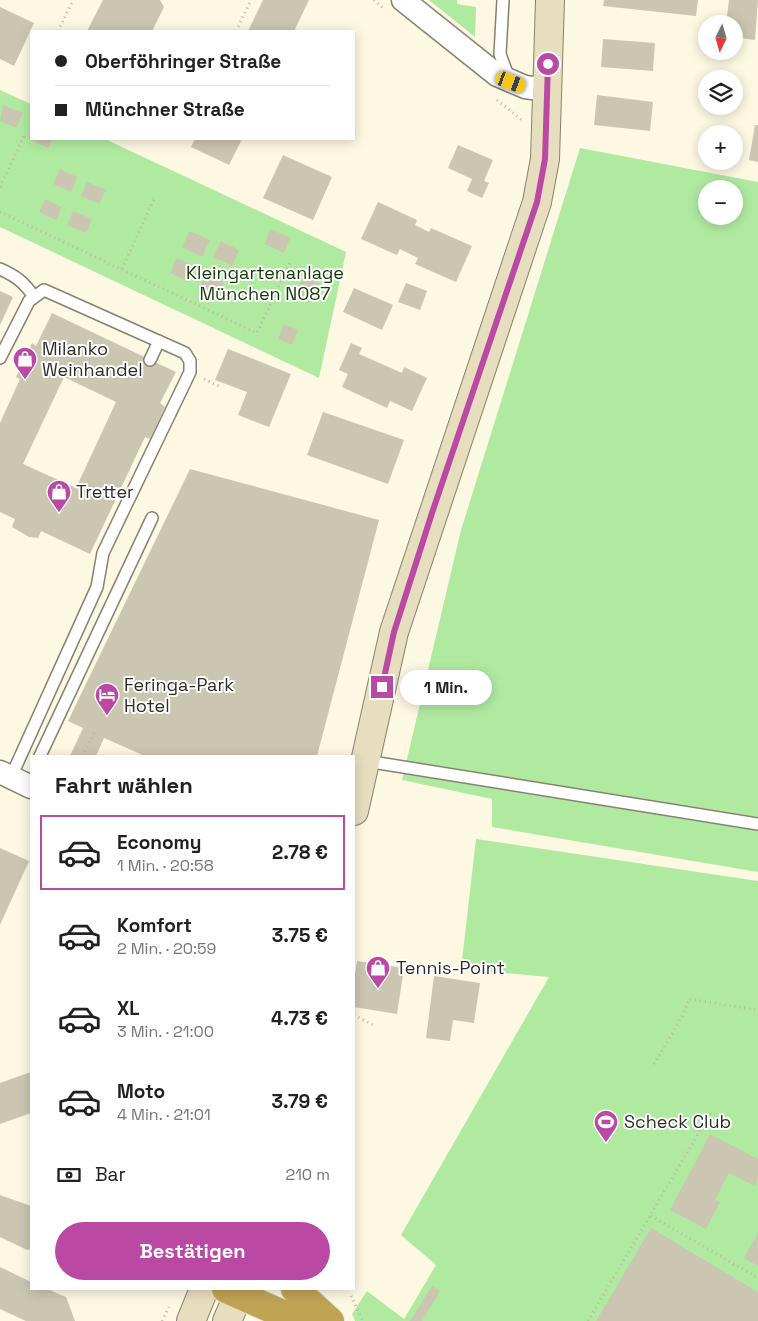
<!DOCTYPE html>
<html lang="de">
<head>
<meta charset="utf-8">
<style>
  :root { --surface:#fff; --page:#f2f2f2; --text:#202124; --muted:#757577; --line:#e0e0e0; --accent:#ba49a4 }
  body { margin:0; font-family:"Space Grotesk",sans-serif; background:var(--page); color:var(--text); height:100vh; display:flex; flex-direction:column; font-size:19px; white-space:nowrap }
  * { box-sizing:border-box; margin:0 }
  p { font-size:16px; color:var(--muted) }
  .icon { flex:none; width:28px; height:28px; fill:none; stroke:currentColor; stroke-width:2; stroke-linecap:round; stroke-linejoin:round }
  .map { position:relative; flex:1; overflow:hidden }
  .side { position:absolute; left:30px; top:755px; width:325px; height:535px; display:flex; flex-direction:column; background:var(--surface); border-radius:0px; box-shadow:0 2px 12px #0003 }
  .side>* { flex:none }
  .guide { position:absolute; left:30px; top:30px; width:325px; height:110px; border-radius:0px; box-shadow:0 2px 12px #0003; display:grid; align-content:center; height:110px; padding:0 25px; background:var(--surface) }
  .needle { width:32px; rotate:185deg }
  .tools { position:absolute; left:698px; top:15px; display:grid; gap:10px }
  .tools a { display:grid; place-items:center; width:45px; height:45px; border-radius:50%; background:var(--surface); box-shadow:0 2px 12px #0003; font-size:25px }
  .end { position:absolute; width:22px; height:22px; margin:-11px; border:6px solid #ba49a4; background:#fff; box-shadow:0 0 0 2px #fff }
  .from { border-radius:50% }
  .bubble { position:absolute; height:35px; border-radius:18px; background:var(--surface); box-shadow:0 2px 12px #0003; font-size:16px; font-weight:800; line-height:35px; text-align:center }
  .car { position:absolute; width:15px; height:30px; margin:-15px -8px; border-radius:6px; box-shadow:0 0 4px 1px #0007; background:linear-gradient(#f5c518 24%,#345 0 40%,#f5c518 0 76%,#345 0 86%,#f5c518 0) }
  .guide b { display:flex; align-items:center; gap:18px; height:48px; font-size:19px }
  .guide b+b { border-top:1px solid var(--line) }
  .guide i { width:12px; height:12px; background:var(--text) }
  ul { padding:0; list-style:none }
  li { display:flex; align-items:center; gap:15px; height:75px; margin:0 10px 8px; padding:0 15px; border:2px solid transparent; border-radius:0px }
  li div { flex:1 }
  li b { display:block; font-size:19px }
  li em { font-style:normal; font-weight:800 }
  li.current { border-color:var(--accent) }
  li>.icon { width:45px; height:45px; stroke-width:1.5 }
  h2 { padding:0 25px; font-size:22px; line-height:60px }
  .pay { display:flex; align-items:center; gap:12px; height:55px; padding:0 25px; font-size:19px }
  .pay p { margin-inline-start:auto }
  .action { display:flex; gap:10px; margin-top:auto; padding:10px 25px }
  .action a { flex:1; height:58px; border-radius:30px; background:var(--accent); color:#fff; font-size:20px; font-weight:800; line-height:58px; text-align:center }
  .map>svg:first-child { display:block }
  .green { fill:#b0eaa1; fill-rule:evenodd }
  .building { fill:#cbc6b1; fill-rule:evenodd }
  .lines { fill:none; stroke-linecap:round; stroke-linejoin:round }
  .service-casing { stroke:#87826f; stroke-width:14 }
  .minor-casing { stroke:#87826f; stroke-width:25 }
  .secondary-casing { stroke:#87826f; stroke-width:30 }
  .trunk-casing { stroke:#e6e6e5; stroke-width:30 }
  .path { stroke:#bab6a4; stroke-width:3; stroke-dasharray:1 4; stroke-linecap:butt }
  .service { stroke:#fff; stroke-width:11 }
  .minor { stroke:#fff; stroke-width:22 }
  .secondary { stroke:#e7ddbf; stroke-width:28 }
  .trunk { stroke:#c0a454; stroke-width:28 }
  .route { stroke:#ba49a4; stroke-width:6 }
  .labels { text-anchor:middle; stroke-width:4; stroke-linejoin:round; paint-order:stroke }
  .park-label { font-size:18px; fill:#113a03; stroke:#fff }
  .poi-label { font-size:18px; fill:#2e2c24; stroke:#fff; text-anchor:start }
</style>
</head>
<body>
<div class="map">
<svg width="758" height="1321" viewBox="0 0 758 1321">
  <rect width="100%" height="100%" fill="#fdf8e2"/>
  <path class="green" d="M429 0H457V4L476 7 475 37Z
    M0 90 31 104V139H105L346 252 319 378 0 227Z
    M580 148 758 182V872L492 827V799L402 780 461 530ZM706 189H734V216H706Z
    M476 839 758 881V1321H355L352 1314 367 1291 404 1319 436 1265 401 1235 549 977 461 969Z"/>
  <path class="building" d="M103 0H160L164 7 152 31H87Z
    M263 0H309L294 31H248Z
    M604 0H698L696 16 603 6Z
    M729 0H758L755 40 734 37V24H726Z
    M0 7 34 23 14 66 0 59Z
    M603 39 655 43 653 71 601 67Z
    M597 95 653 102 650 131 594 125Z
    M3 105 23 113 16 128 0 121Z
    M755 125H758V162L749 160Z
    M31 132V139H52L48 148 28 138Z
    M195 139H242L229 165 191 147Z
    M458 145 493 160 484 181 489 183 482 198 467 191 472 179 448 168Z
    M283 155 332 177 313 220 263 198Z
    M60 169 77 177 71 192 53 184Z
    M87 182 106 190 99 204 81 196Z
    M45 199 62 207 56 220 39 212Z
    M378 202 417 220 415 225 429 232 431 228 472 246 456 282 415 264 418 258 400 249 397 255 361 239Z
    M73 211 92 219 86 233 67 225Z
    M271 229 290 238 284 253 264 244Z
    M190 231 210 240 202 257 182 247Z
    M221 241 239 250 232 266 213 257Z
    M177 258 196 267 189 282 170 273Z
    M206 274 224 282 218 295 200 286Z
    M304 276 319 284 309 303 294 295Z
    M406 283 427 291 420 310 398 302Z
    M354 288 393 305 382 330 343 312Z
    M0 291 13 297 0 325Z
    M52 313 176 372 160 403 165 407 150 439 145 437 90 554 41 531 38 538 29 537 12 527 15 519 0 512V423L20 379 16 377 32 343 36 346ZM64 377 116 402 76 488 23 464Z
    M284 324 298 330 292 345 278 339Z
    M351 343 362 348 359 354 402 373 404 367 427 378 412 411 390 401 387 408 342 387 348 374 339 370Z
    M228 349 291 374 269 427 238 415 247 392 215 380Z
    M323 412 404 440 388 484 307 455Z
    M190 469 379 520 317 756H145L104 738 96 756H70L83 728 68 721Z
    M0 848 29 861 0 925Z
    M357 961 404 968 397 1014 354 1007V981Z
    M434 976 480 983 474 1023 453 1020 450 1041 426 1038Z
    M31 1072V1113L0 1124V1083Z
    M710 1134 758 1159V1179L755 1186 729 1173 715 1200 720 1202 706 1229 670 1210Z
    M0 1195 31 1206V1249L27 1250 0 1237Z
    M651 1228 758 1292V1321H596Z
    M758 1233V1266L744 1258Z
    M0 1267 31 1282V1289H47L66 1297 75 1321H26L0 1309Z
    M432 1286 440 1291 422 1321H410Z"/>
  <g class="lines">
    <defs>
      <path id="service" d="M503 0 500 54 508 76
        M0 269C16 276 24 282 34 297
        M0 358 29 301 44 290 185 353 190 361V372L103 553 97 587 11 777
        M150 360 159 341
        M40 756 152 518
        M366 761 758 824"/>
      <path id="minor" d="M403 0 497 75 525 87 547 90
        M0 772 31 787"/>
      <path id="secondary" d="M354 811 394 632 537 202 545 159 550 0
        M191 1321 204 1289
        M227 1321 241 1289"/>
      <path id="trunk" d="M226 1289 299 1321
        M295 1289 330 1321"/>
    </defs>
    <use href="#service" class="service-casing"/>
    <use href="#minor" class="minor-casing"/>
    <use href="#secondary" class="secondary-casing"/>
    <use href="#trunk" class="trunk-casing"/>
    <path class="path" d="M374 0 383 8
      M58 31 73 0
      M236 31 251 0
      M497 100 523 121
      M0 187 25 134
      M0 212 257 333 291 261
      M122 269 155 197
      M204 379 221 387
      M82 756 94 733
      M354 1015 373 1025
      M654 1064 682 1017 689 999 758 1010
      M651 1216 758 1278
      M351 1296 363 1321
      M162 1321 169 1307
      M588 1321 711 1112"/>
    <use href="#service" class="service"/>
    <use href="#minor" class="minor"/>
    <use href="#secondary" class="secondary"/>
    <use href="#trunk" class="trunk"/>
  </g>
  <g class="lines">
    <path class="route" d="M382 687 394 632 432 513 537 202 545 159 548 64"/>
  </g>
  <defs>
    <symbol id="shop-pin" viewBox="-11 -11 22 30"><path d="M0 17L-7.5 6A9.5 9.5 0 1 1 7.5 6Z" fill="#ba49a4" stroke="#fff"/><path d="M-5-2.5h2.3a2.7 3.5 0 0 1 5.4 0H5L5.5 6h-11ZM-1.5-2.5h3a1.5 2.3 0 0 0-3 0Z" fill="#fff"/></symbol>
    <symbol id="hotel-pin" viewBox="-11 -11 22 30"><path d="M0 17L-7.5 6A9.5 9.5 0 1 1 7.5 6Z" fill="#ba49a4" stroke="#fff"/><path d="M-6-4.5h1.5V1H6V5H4.5V3h-9V5H-6ZM-4 0a1.8 1.8 0 1 1 3.6 0ZM.5 0V-2.5h3Q6-2.5 6 0Z" fill="#fff"/></symbol>
    <symbol id="stadium-pin" viewBox="-11 -11 22 30"><path d="M0 17L-7.5 6A9.5 9.5 0 1 1 7.5 6Z" fill="#ba49a4" stroke="#fff"/><path d="M0-5a6.5 5 0 1 0 0 10a6.5 5 0 1 0 0-10ZM-3.5-1.8h7v3.6h-7Z" fill="#fff"/></symbol>
  </defs>
  <g fill-rule="evenodd">
    <use href="#shop-pin" x="11" y="345" width="28" height="38"/>
    <use href="#shop-pin" x="45" y="478" width="28" height="38"/>
    <use href="#hotel-pin" x="93" y="681" width="28" height="38"/>
    <use href="#shop-pin" x="364" y="954" width="28" height="38"/>
    <use href="#stadium-pin" x="592" y="1108" width="28" height="38"/>
  </g>
  <g class="labels">
    <g class="park-label">
      <text x="265" y="279">Kleingartenanlage<tspan x="265" dy="21">München NO87</tspan></text>
    </g>
    <g class="poi-label">
      <text x="42" y="355">Milanko<tspan x="42" dy="21">Weinhandel</tspan></text>
      <text x="76" y="498">Tretter</text>
      <text x="124" y="691">Feringa-Park<tspan x="124" dy="21">Hotel</tspan></text>
      <text x="396" y="974">Tennis-Point</text>
      <text x="624" y="1128">Scheck Club</text>
    </g>
  </g>
</svg>
<div class="tools">
<a><svg class="needle" viewBox="-14 -14 28 28"><path d="M0-13l5 13h-10z" fill="#e53935"/><path d="M0 13l5-13h-10z" fill="#757577"/></svg></a>
<a><svg class="icon" aria-label="layers" viewBox="0 0 24 24"><path d="M12 4l9 5-9 5-9-5zM3 14l9 5 9-5"/></svg></a>
<a>+</a>
<a>−</a>
</div>
<i class="end from" style="left:548px;top:64px"></i>
<i class="end" style="left:382px;top:687px"></i>
<div class="bubble" style="left:400px;top:670px;width:92px">1 Min.</div>
<i class="car" style="left:511px;top:82px;rotate:111deg"></i>
<div class="guide">
<b><i class="from"></i>Oberföhringer Straße</b>
<b><i></i>Münchner Straße</b>
</div>
<section class="side">
<h2>Fahrt wählen</h2>
<ul>
<li class="current"><svg class="icon" aria-label="car" viewBox="0 0 24 24"><path d="M5 17H2v-5l4-1 3-4h7l3 4 3 1v5h-3M9 17h6M6 11h13"/><circle cx="7" cy="17" r="2"/><circle cx="17" cy="17" r="2"/></svg><div><b>Economy</b><p>1 Min. · 20:58</p></div><em>2.78 €</em></li>
<li><svg class="icon" aria-label="car" viewBox="0 0 24 24"><path d="M5 17H2v-5l4-1 3-4h7l3 4 3 1v5h-3M9 17h6M6 11h13"/><circle cx="7" cy="17" r="2"/><circle cx="17" cy="17" r="2"/></svg><div><b>Komfort</b><p>2 Min. · 20:59</p></div><em>3.75 €</em></li>
<li><svg class="icon" aria-label="car" viewBox="0 0 24 24"><path d="M5 17H2v-5l4-1 3-4h7l3 4 3 1v5h-3M9 17h6M6 11h13"/><circle cx="7" cy="17" r="2"/><circle cx="17" cy="17" r="2"/></svg><div><b>XL</b><p>3 Min. · 21:00</p></div><em>4.73 €</em></li>
<li><svg class="icon" aria-label="car" viewBox="0 0 24 24"><path d="M5 17H2v-5l4-1 3-4h7l3 4 3 1v5h-3M9 17h6M6 11h13"/><circle cx="7" cy="17" r="2"/><circle cx="17" cy="17" r="2"/></svg><div><b>Moto</b><p>4 Min. · 21:01</p></div><em>3.79 €</em></li>
</ul>
<div class="pay"><svg class="icon" aria-label="cash" viewBox="0 0 24 24"><path d="M3 7h18v10H3z"/><circle cx="12" cy="12" r="2"/></svg>Bar<p>210 m</p></div>
<div class="action"><a>Bestätigen</a></div>
</section>
</div>
</body>
</html>
